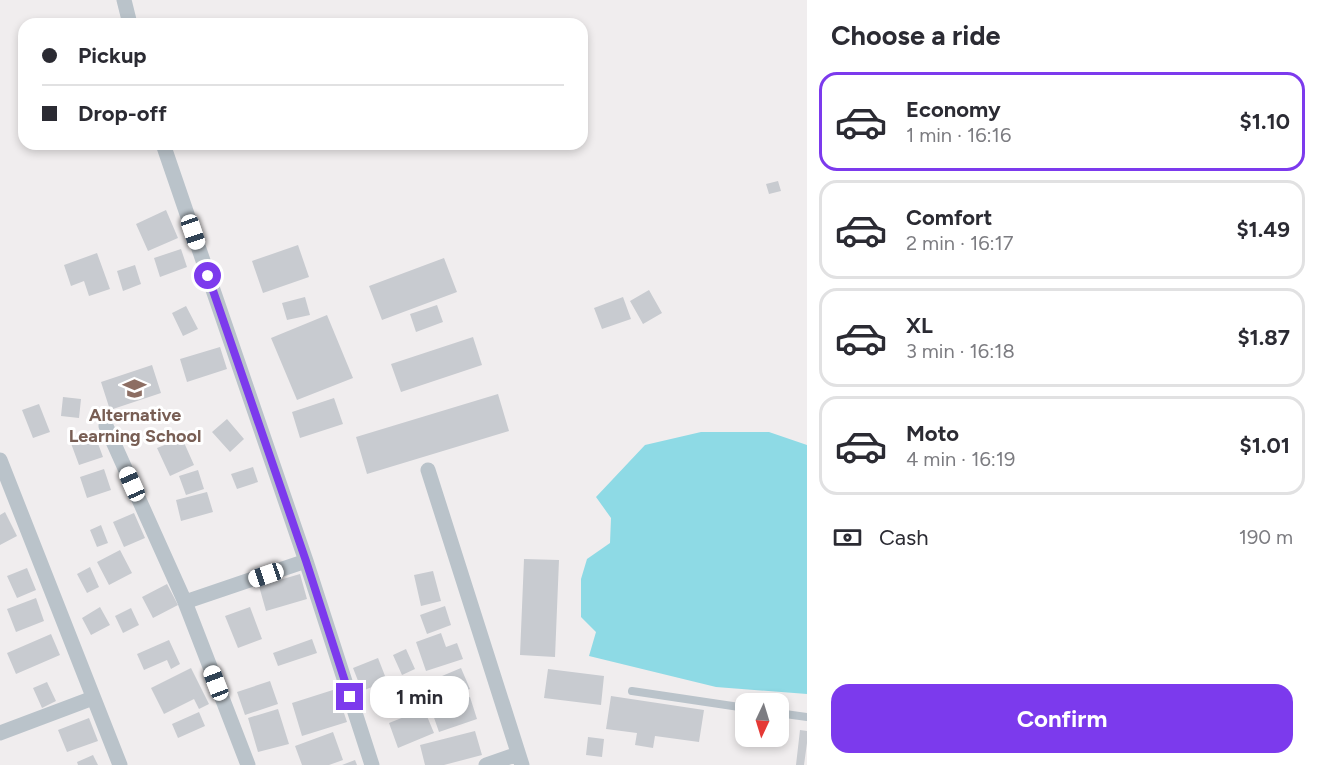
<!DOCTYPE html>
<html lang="en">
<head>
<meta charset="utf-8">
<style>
  :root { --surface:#fff; --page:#f7f7f7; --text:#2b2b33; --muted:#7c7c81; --line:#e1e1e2; --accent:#7c3aed }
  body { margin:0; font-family:Figtree,sans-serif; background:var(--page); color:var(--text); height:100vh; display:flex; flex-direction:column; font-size:22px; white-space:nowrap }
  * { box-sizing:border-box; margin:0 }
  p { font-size:20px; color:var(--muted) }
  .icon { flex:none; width:33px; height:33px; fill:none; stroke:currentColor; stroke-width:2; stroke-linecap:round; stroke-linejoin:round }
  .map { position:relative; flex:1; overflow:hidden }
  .sheet { display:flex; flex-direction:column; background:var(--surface); width:510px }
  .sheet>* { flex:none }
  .banner { position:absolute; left:18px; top:18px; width:570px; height:132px; border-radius:18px; box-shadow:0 3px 9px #0003; display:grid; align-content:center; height:132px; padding:0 24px; background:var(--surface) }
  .needle { width:39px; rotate:184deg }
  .fabs { position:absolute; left:735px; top:693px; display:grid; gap:12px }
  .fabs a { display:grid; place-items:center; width:54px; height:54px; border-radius:12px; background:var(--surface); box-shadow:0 3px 9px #0003; font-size:30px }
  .end { position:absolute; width:27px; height:27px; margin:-14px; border:8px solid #7c3aed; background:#fff; box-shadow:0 0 0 3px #fff }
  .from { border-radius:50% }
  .bubble { position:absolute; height:42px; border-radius:18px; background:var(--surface); box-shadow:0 3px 9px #0003; font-size:20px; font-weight:700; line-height:42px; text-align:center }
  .car { position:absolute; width:18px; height:36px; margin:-18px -9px; border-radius:8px; box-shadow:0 0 4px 2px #0007; background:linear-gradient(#fff 24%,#345 0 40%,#fff 0 76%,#345 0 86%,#fff 0) }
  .banner b { display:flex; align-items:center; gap:21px; height:57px; font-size:22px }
  .banner b+b { border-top:2px solid var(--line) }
  .banner i { width:15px; height:15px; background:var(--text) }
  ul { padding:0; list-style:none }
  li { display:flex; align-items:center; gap:18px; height:99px; margin:0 12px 9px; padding:0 12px; border:3px solid var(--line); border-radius:18px }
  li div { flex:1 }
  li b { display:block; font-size:22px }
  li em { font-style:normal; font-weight:700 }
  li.on { border-color:var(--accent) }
  li>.icon { width:54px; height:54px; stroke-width:1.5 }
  h2 { padding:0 24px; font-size:27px; line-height:72px }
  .pay { display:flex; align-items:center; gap:15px; height:66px; padding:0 24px; font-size:22px }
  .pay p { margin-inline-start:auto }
  .cta { display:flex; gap:12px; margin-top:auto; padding:12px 24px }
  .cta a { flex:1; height:69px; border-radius:18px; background:var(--accent); color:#fff; font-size:24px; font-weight:700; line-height:69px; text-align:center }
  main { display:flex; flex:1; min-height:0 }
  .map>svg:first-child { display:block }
  .water { fill:#8edae5 }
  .building { fill:#c8cbd0 }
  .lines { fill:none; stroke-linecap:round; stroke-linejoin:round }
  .service { stroke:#bac3ca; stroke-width:8 }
  .minor { stroke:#bac3ca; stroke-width:15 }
  .route { stroke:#7c3aed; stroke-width:8 }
  .labels { text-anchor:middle; stroke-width:6; stroke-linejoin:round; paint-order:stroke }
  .education-label { font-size:18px; font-weight:bold; fill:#785e54; stroke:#fff }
</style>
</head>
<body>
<main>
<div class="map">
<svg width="807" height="765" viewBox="0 0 807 765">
  <rect width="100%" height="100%" fill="#f0edee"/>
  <path class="water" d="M701 432H769L807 445V694L716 687 589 656 596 632 581 617V579L587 559 610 543 611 518 596 497 645 445Z"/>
  <path class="building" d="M778 181 781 191 769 194 766 184Z
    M166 210 178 238 148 251 136 224Z
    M298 245 309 277 263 293 252 261Z
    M181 249 187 267 160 277 154 258Z
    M97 253 110 289 89 296 84 281 71 286 64 265Z
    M444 258 457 292 382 320 369 286Z
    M135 265 141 284 123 291 117 271Z
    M649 290 662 313 643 324 630 301Z
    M305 297 310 315 287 320 282 303Z
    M623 297 631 319 602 329 594 308Z
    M437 305 443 322 416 332 410 314Z
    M186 306 198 329 183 336 172 313Z
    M327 315 353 378 297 400 271 338Z
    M473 337 482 365 401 392 391 364Z
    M220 347 227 369 187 382 180 359Z
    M152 365 161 393 110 410 101 382Z
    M498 394 509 431 367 474 356 437Z
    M63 397 81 399 79 418 61 416Z
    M334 398 343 424 300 438 292 412Z
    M39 404 50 432 33 438 22 410Z
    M227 419 244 439 230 452 212 432Z
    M93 430 103 457 79 465 69 438Z
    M182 438 194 465 170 476 157 448Z
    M253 467 258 482 237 489 231 474Z
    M104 469 111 490 87 498 80 477Z
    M198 470 204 489 186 495 179 476Z
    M207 492 213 512 181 521 176 500Z
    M5 512 17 536 0 545V515Z
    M134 513 145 538 124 547 113 522Z
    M101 525 108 543 97 547 90 530Z
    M120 550 132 573 109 585 97 562Z
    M524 559 559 560 555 657 520 655Z
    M90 567 99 587 87 593 77 574Z
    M27 568 36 590 17 598 7 576Z
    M433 571 441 601 421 606 414 575Z
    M300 574 307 599 266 611 259 586Z
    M167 584 178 605 153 618 142 597Z
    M36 598 44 621 16 632 7 609Z
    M445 606 451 625 427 634 420 615Z
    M100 607 110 625 91 635 82 618Z
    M250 607 262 639 238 648 225 616Z
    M131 608 139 625 123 633 115 616Z
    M441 633 446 647 457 643 463 659 426 671 416 642Z
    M51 634 60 655 16 674 7 653Z
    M312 639 317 653 278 666 273 653Z
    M169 640 180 664 171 669 167 660 144 670 137 654Z
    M406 649 415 669 402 675 393 655Z
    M378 658 387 681 362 691 353 668Z
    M191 668 209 704 199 709 194 699 164 714 151 688Z
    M461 668 470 689 451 697 442 676Z
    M548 669 604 676 601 705 544 698Z
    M270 681 278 704 245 715 237 692Z
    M47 682 56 701 42 708 33 688Z
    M336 689 347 722 302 736 292 703Z
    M611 696 704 710 699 742 655 736 653 748 635 745 637 733 606 729Z
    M470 697 477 719 439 732 431 709Z
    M278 709 289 744 258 752 248 718Z
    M424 709 434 733 398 748 389 723Z
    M199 712 205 726 178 738 172 724Z
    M89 718 98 741 67 752 58 730Z
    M800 730 807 731V743L804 765H796Z
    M475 731 482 755 444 765H425L420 745Z
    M333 732 343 760 329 765H302L295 746Z
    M588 737 604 739 602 757 586 755Z
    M93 755 98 765H78L77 762Z
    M355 760 357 765H342Z"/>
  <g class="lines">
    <path class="service" d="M632 691 746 708
      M778 713 807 717"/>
    <path class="minor" d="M124 0 130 24
      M163 144 306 561 372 765
      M106 426 185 602 248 765
      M0 460 120 765
      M428 470 522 765
      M185 602 306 561
      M0 733 93 698
      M486 765 518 754"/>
  </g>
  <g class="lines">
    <path class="route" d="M208 276 306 561 350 697"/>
  </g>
  <defs>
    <symbol id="school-bare" viewBox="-9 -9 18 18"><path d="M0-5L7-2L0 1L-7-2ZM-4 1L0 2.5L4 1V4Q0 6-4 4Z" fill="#8d6e63" stroke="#fff" stroke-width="2.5" paint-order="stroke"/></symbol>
  </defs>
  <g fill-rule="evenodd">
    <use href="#school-bare" x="118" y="372" width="33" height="33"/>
  </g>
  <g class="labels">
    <g class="education-label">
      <text x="135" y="421">Alternative<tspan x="135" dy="21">Learning School</tspan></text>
    </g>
  </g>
</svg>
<div class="fabs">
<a><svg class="needle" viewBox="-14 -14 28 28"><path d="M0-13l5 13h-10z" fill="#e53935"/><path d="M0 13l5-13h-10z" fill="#7c7c81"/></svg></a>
</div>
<i class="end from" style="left:208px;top:276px"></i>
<i class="end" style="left:350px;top:697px"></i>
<div class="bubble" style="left:370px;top:676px;width:99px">1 min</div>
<i class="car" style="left:193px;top:232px;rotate:161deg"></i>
<i class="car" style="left:132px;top:484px;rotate:336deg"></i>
<i class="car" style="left:266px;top:575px;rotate:251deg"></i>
<i class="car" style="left:216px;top:683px;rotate:339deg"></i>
<div class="banner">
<b><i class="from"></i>Pickup</b>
<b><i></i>Drop-off</b>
</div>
</div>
<section class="sheet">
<h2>Choose a ride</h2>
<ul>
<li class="on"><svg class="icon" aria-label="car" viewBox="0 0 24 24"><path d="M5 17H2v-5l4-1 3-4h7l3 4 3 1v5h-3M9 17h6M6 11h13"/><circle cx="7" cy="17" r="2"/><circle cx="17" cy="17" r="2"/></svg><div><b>Economy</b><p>1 min · 16:16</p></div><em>$1.10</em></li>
<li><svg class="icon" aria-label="car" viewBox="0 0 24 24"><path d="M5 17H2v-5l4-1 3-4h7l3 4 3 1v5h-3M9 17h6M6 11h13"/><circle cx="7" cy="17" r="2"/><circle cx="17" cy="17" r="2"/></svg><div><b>Comfort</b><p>2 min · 16:17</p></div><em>$1.49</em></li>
<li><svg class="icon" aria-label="car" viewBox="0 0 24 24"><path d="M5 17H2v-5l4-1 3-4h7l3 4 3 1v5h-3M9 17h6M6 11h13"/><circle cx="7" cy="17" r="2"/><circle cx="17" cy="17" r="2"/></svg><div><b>XL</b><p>3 min · 16:18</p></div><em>$1.87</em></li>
<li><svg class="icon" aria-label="car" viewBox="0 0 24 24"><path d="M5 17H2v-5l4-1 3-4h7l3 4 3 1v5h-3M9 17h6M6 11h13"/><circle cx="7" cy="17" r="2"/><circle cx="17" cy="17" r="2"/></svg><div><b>Moto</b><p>4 min · 16:19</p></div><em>$1.01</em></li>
</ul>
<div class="pay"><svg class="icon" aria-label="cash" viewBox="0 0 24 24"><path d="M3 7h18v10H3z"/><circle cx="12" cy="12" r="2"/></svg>Cash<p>190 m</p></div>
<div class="cta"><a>Confirm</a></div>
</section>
</main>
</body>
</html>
